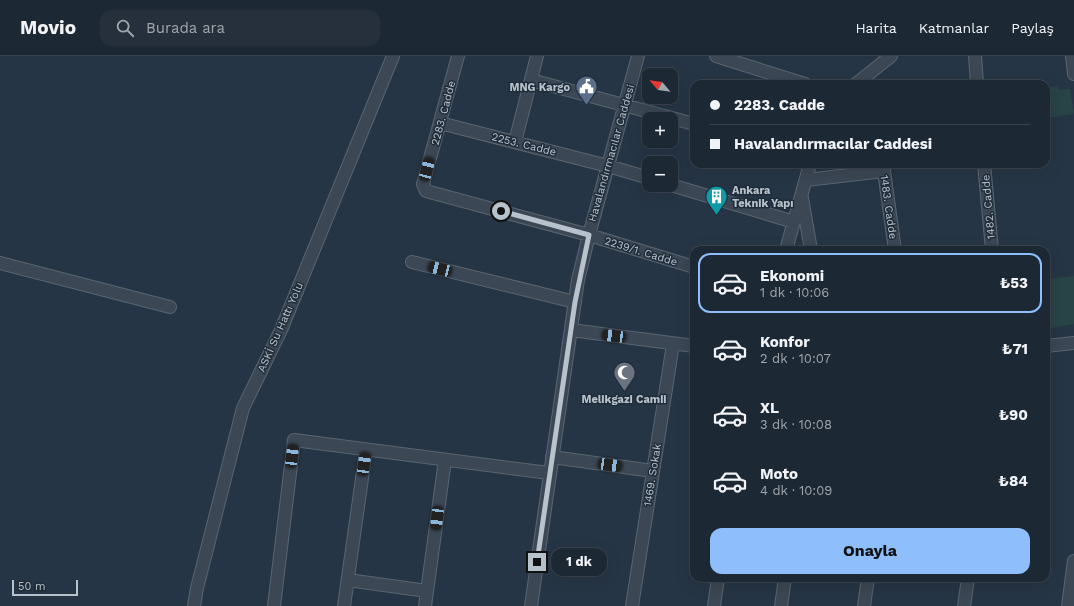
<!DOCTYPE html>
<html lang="tr">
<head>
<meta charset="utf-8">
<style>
  :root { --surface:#1c2834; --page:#25303c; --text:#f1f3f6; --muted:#a0a6ac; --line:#3a444f; --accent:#8ebffc }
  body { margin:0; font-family:"Work Sans",sans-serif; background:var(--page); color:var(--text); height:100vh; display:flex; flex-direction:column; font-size:15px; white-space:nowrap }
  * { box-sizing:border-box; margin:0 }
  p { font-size:13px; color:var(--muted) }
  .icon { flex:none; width:22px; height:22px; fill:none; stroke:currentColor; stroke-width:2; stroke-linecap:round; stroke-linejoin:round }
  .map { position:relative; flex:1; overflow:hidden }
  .side { position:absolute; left:690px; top:190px; width:360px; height:336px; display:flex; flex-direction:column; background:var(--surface); border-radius:12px; box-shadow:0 4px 16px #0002,0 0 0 1px var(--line) }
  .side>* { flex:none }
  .hud { position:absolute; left:690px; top:24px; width:360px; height:88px; border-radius:12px; box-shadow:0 4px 16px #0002,0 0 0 1px var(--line); display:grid; align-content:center; height:88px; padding:0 20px; background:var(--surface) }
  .needle { width:26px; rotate:299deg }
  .fabs { position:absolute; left:642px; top:12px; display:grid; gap:8px }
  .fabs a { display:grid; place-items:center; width:36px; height:36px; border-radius:8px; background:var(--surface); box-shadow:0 4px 16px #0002,0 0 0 1px var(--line); font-size:20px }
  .scale { position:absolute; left:12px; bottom:10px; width:66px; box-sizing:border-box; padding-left:4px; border:2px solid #b8c2cd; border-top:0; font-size:11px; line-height:14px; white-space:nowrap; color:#b8c2cd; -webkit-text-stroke:3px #1f2c3a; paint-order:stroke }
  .end { position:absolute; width:18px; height:18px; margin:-9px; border:5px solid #b8c2cd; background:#111; box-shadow:0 0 0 2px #111 }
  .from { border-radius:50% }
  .bubble { position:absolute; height:28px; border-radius:12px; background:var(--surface); box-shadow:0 4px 16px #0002,0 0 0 1px var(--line); font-size:13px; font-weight:700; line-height:28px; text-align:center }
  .car { position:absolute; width:12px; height:24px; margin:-12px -6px; border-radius:5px; box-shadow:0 0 3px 1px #0007; background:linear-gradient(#222 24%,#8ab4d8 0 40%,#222 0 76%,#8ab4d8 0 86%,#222 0) }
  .hud b { display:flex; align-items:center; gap:14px; height:38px; font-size:15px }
  .hud b+b { border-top:1px solid var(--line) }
  .hud i { width:10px; height:10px; background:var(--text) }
  ul { padding:7px 0 0; list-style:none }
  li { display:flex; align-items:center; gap:12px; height:60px; margin:0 8px 6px; padding:0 12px; border:2px solid transparent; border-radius:12px }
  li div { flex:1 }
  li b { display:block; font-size:15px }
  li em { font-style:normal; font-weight:700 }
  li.selected { border-color:var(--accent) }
  li>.icon { width:36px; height:36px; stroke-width:1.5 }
  .button { display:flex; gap:8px; margin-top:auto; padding:8px 20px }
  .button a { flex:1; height:46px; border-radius:12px; background:var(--accent); color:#111; font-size:16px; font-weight:700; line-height:46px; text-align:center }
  header { display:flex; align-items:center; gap:24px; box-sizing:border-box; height:56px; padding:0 20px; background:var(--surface); border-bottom:1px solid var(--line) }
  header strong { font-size:19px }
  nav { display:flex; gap:22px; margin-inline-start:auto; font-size:14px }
  .search { width:280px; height:36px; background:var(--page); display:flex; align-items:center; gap:10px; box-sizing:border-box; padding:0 14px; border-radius:12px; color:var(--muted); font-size:15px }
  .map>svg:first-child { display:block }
  .green { fill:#284446 }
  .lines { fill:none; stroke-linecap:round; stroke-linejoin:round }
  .minor-casing { stroke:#596571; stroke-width:14 }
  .minor { stroke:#3b4754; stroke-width:12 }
  .route { stroke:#b8c2cd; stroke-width:5 }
  .labels { text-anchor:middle; stroke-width:3; stroke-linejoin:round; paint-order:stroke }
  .poi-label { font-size:11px; font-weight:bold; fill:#b8c2cd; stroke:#1f2c3a; text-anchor:end }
  .street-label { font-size:11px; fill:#b8c2cd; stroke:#1f2c3a }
</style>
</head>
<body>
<header>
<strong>Movio</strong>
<div class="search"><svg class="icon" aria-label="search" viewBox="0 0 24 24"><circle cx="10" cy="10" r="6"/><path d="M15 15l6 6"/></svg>Burada ara</div>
<nav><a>Harita</a><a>Katmanlar</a><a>Paylaş</a></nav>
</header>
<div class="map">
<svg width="1074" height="550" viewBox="0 0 1074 550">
  <rect width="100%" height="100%" fill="#263545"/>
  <path class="green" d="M1058 30 1059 34 1070 33 1074 58 1046 62V32Z
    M1074 220V268L1046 273V223Z"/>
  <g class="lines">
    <defs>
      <path id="minor" d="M458 0 423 128 426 135 589 179 694 211
        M716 0 805 28
        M975 0 977 28
        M1072 0 1074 18
        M531 24 694 68
        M856 28 891 0
        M440 67 608 110 649 122
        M515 86 537 0
        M883 108 895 194
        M984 108 992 194
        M806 124 884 115
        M671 129 794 166
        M802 142 811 194
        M786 194 810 108
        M412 206 575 246
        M0 207 170 251
        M571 274 694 290
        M1046 290 1074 287
        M552 401 653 415
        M348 524 427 535
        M194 550 197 532 243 352 281 274 393 0
        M274 550 294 384 549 417
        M344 550 366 394
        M425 550 445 404
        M531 550 578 224 589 179 638 0
        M632 550 673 288
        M714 550 718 522
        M781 550 785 522
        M864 550 868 522
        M964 550 968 522
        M1068 550 1074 505"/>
    </defs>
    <use href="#minor" class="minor-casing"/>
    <use href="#minor" class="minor"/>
  </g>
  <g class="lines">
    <path class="route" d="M501 155 589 179 575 246 537 506"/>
  </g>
  <defs>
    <symbol id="civic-pin" viewBox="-11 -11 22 30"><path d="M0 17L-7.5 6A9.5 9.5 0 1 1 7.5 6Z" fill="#5c6f8a" stroke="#1f2c3a"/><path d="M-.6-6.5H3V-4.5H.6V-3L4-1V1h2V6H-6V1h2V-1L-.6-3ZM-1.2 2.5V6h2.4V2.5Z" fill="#fff"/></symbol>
    <symbol id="building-pin" viewBox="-11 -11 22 30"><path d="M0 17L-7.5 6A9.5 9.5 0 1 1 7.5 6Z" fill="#0f9aa8" stroke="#1f2c3a"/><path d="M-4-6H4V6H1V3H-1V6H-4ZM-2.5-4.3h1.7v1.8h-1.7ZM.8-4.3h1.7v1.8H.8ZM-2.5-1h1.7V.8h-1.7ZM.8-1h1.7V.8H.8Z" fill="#fff"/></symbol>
    <symbol id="mosque-pin" viewBox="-11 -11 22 30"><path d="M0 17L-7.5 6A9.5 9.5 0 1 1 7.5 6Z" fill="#6b7280" stroke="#1f2c3a"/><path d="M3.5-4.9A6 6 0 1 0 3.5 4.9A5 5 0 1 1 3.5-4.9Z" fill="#fff"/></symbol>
  </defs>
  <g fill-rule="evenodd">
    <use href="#civic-pin" x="574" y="18" width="25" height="34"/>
    <use href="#building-pin" x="704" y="128" width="25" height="34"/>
    <use href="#mosque-pin" x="612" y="304" width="25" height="34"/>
  </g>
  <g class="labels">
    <g class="poi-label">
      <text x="570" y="35">MNG Kargo</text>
      <text x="732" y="138" text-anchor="start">Ankara<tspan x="732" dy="13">Teknik Yapı</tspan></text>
      <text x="624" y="347" text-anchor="middle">Melikgazi Camii</text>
    </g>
    <g class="street-label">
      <text transform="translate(443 57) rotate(-75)" y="4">2283. Cadde</text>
      <text transform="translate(524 88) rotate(14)" y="4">2253. Cadde</text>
      <text transform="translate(611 97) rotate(-74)" y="4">Havalandırmacılar Caddesi</text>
      <text transform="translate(889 151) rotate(82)" y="4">1483. Cadde</text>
      <text transform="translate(988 151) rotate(-95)" y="4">1482. Cadde</text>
      <text transform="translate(641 195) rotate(17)" y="4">2239/1. Cadde</text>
      <text transform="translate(280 271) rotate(-66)" y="4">ASKİ Su Hattı Yolu</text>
      <text transform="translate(652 419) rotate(-81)" y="4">1469. Sokak</text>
    </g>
  </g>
</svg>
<div class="fabs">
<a><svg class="needle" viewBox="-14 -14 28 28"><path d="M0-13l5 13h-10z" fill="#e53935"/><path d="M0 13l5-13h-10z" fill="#a0a6ac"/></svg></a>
<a>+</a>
<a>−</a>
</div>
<div class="scale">50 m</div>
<i class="end from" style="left:501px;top:155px"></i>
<i class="end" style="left:537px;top:506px"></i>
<div class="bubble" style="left:551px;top:492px;width:56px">1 dk</div>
<i class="car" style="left:427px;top:113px;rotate:15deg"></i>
<i class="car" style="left:440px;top:213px;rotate:284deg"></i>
<i class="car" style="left:614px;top:280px;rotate:277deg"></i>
<i class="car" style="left:292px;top:400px;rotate:7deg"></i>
<i class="car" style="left:364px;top:408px;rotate:8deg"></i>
<i class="car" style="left:610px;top:409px;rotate:98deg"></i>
<i class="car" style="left:437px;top:462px;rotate:187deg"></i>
<div class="hud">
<b><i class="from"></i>2283. Cadde</b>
<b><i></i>Havalandırmacılar Caddesi</b>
</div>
<section class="side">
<ul>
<li class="selected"><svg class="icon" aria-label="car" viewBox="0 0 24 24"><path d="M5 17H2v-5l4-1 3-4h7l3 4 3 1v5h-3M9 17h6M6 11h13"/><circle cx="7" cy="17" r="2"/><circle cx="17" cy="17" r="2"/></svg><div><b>Ekonomi</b><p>1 dk · 10:06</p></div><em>₺53</em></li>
<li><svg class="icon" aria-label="car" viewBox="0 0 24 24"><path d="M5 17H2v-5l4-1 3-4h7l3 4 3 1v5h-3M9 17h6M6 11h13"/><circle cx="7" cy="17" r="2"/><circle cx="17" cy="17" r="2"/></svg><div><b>Konfor</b><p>2 dk · 10:07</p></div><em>₺71</em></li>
<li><svg class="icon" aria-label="car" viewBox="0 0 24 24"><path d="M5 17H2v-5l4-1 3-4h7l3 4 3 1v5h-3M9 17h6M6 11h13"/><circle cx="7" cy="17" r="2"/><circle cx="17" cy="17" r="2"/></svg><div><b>XL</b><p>3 dk · 10:08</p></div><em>₺90</em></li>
<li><svg class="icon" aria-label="car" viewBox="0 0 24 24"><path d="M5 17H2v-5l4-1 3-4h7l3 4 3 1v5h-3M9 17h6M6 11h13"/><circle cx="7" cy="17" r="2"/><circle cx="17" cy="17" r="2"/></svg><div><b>Moto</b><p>4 dk · 10:09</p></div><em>₺84</em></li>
</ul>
<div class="button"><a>Onayla</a></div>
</section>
</div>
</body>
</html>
